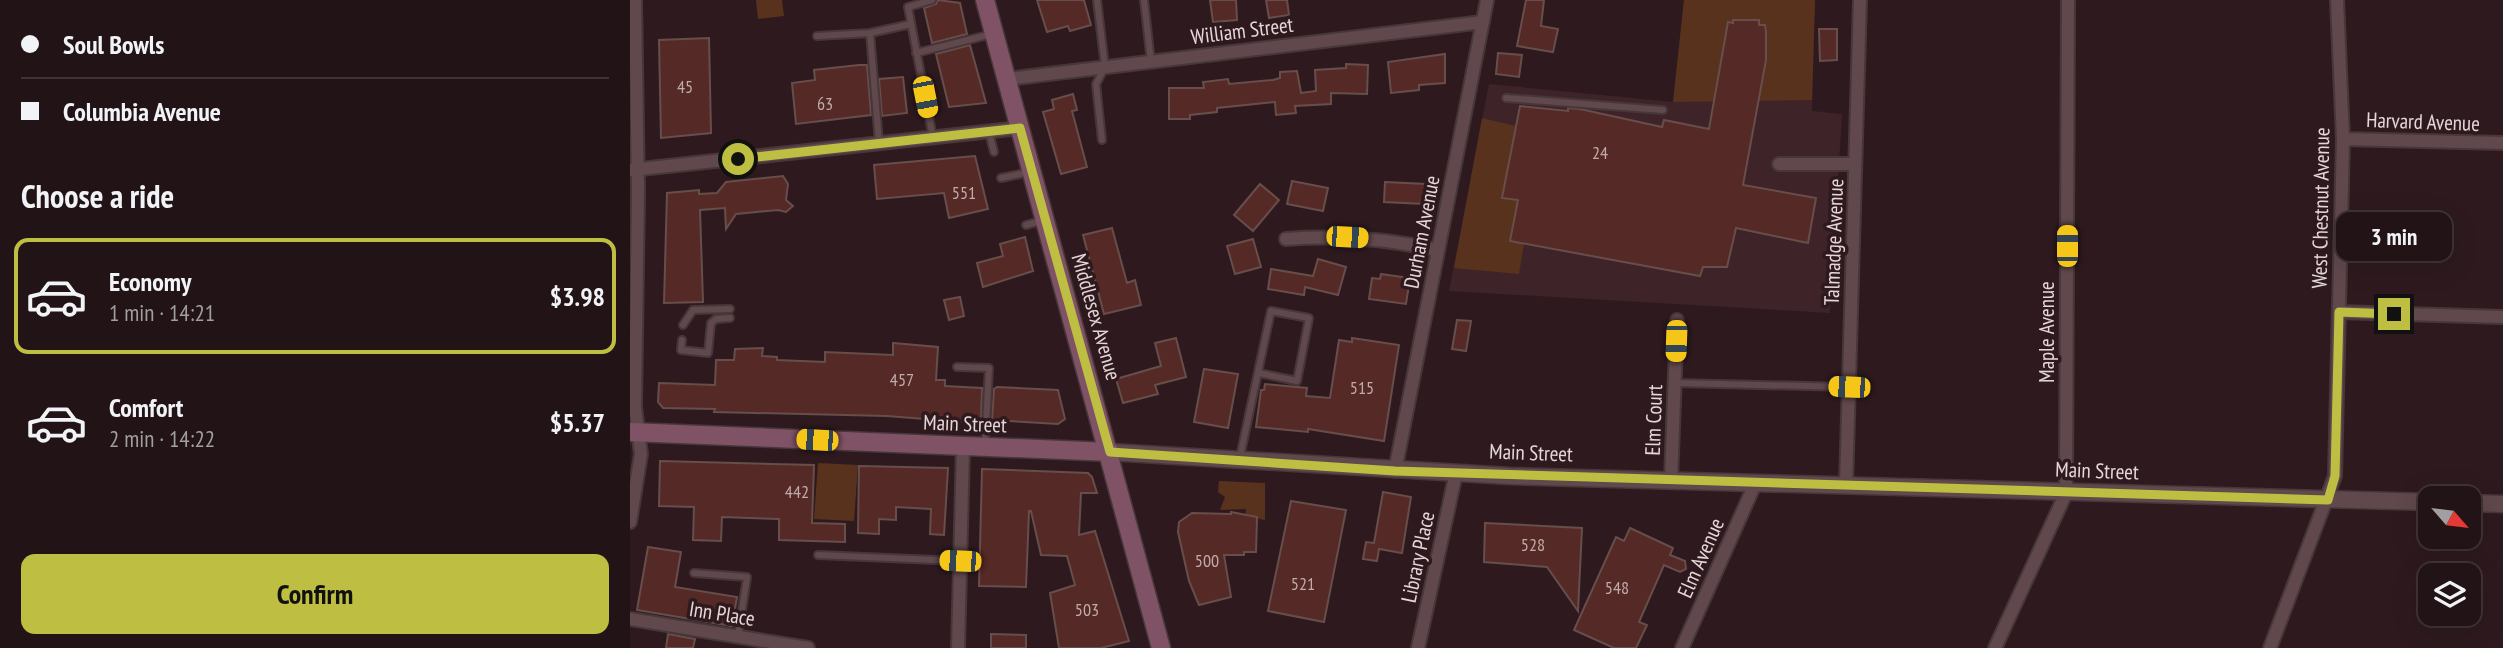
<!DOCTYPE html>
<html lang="en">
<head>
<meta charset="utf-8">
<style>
  :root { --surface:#221416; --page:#2e2123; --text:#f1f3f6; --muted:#a29ea1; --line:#3f3335; --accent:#bebf42 }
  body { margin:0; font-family:"PT Sans Narrow",sans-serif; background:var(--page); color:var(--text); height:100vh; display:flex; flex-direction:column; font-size:26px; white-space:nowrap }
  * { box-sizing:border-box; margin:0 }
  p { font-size:23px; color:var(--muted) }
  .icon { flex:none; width:38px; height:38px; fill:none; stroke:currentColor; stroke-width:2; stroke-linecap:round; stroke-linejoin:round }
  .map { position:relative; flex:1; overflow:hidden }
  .drawer { display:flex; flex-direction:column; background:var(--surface); width:630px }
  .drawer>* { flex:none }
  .banner { display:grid; align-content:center; height:154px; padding:0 21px; background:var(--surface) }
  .needle { width:46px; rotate:118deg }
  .buttons { position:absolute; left:1788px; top:486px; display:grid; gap:14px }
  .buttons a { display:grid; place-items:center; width:63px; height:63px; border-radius:14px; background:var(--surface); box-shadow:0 7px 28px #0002,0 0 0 2px var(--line); font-size:35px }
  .end { position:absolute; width:32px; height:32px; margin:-16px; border:9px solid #bebf42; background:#111; box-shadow:0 0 0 4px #111 }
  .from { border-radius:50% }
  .bubble { position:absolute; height:49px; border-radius:14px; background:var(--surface); box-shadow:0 7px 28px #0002,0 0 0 2px var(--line); font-size:23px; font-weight:600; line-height:49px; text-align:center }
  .car { position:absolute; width:21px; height:42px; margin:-21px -10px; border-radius:9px; box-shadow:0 0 5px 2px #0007; background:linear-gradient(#f5c518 24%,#345 0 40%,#f5c518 0 76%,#345 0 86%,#f5c518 0) }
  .banner b { display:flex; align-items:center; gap:24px; height:66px; font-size:26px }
  .banner b+b { border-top:2px solid var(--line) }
  .banner i { width:18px; height:18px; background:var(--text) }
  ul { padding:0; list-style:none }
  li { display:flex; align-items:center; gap:21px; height:116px; margin:0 14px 10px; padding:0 7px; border:4px solid transparent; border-radius:14px }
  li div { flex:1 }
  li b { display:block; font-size:26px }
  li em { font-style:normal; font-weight:600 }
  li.on { border-color:var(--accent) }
  li>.icon { width:63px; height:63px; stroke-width:1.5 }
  h2 { padding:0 21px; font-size:32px; line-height:84px }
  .cta { display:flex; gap:14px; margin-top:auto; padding:14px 21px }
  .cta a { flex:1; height:80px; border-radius:14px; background:var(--accent); color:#111; font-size:28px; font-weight:600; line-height:80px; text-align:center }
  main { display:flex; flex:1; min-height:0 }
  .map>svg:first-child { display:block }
  .built { fill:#3e2329 }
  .green { fill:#59321d }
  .building { fill:#552925; stroke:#674e4b; stroke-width:2 }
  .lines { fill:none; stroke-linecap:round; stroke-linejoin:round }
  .service-casing { stroke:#47373a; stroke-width:10 }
  .minor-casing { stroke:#47373a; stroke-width:16 }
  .tertiary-casing { stroke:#47373a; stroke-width:19 }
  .secondary-casing { stroke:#47373a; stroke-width:21 }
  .service { stroke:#60484c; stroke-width:6 }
  .minor { stroke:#60484c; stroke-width:12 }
  .tertiary { stroke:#60484c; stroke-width:16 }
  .secondary { stroke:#7f5265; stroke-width:18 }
  .route { stroke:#bebf42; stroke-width:9 }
  .labels { text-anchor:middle; stroke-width:7; stroke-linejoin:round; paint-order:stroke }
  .number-label { font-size:18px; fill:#c1abab }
  .street-label { font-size:21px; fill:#e5d6d8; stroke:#2e1a1e }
</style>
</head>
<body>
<main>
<section class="drawer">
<div class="banner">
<b><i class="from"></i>Soul Bowls</b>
<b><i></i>Columbia Avenue</b>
</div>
<h2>Choose a ride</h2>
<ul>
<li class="on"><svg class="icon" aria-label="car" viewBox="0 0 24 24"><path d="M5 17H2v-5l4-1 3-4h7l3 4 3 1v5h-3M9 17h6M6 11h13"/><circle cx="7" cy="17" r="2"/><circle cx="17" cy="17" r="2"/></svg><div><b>Economy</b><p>1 min · 14:21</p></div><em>$3.98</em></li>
<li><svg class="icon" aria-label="car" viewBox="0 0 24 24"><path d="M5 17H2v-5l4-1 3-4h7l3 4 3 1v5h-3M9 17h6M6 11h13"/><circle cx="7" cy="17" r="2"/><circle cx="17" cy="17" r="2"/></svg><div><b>Comfort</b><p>2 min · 14:22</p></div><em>$5.37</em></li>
</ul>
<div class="cta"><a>Confirm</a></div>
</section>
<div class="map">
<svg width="1873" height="648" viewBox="0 0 1873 648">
  <rect width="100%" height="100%" fill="#2e1a1e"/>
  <path class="built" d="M1054 0H1185L1182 111 1212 114 1200 313 819 291 859 84 1043 102Z"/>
  <path class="green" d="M126 0H152L154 16 128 19Z
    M1054 0H1185L1182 100 1043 102Z
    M852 118 886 126 872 197 888 200 880 240 894 243 889 274 824 268Z
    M188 463 228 465 224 521 184 519Z
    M589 481 635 483V520L615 516 616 509 590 510 595 497 588 492Z"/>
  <path class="building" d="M308 0 330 3 337 34 302 43 294 8 306 4Z
    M407 0H454L461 25 440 31 438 26 417 32Z
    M580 0H606L607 20 583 22Z
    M636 0H657L659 15 639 18Z
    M896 0H914L911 26 928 29 923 52 887 46Z
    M1103 20H1129V25H1135L1136 32V60L1113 185 1186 198 1178 243 1106 228 1097 267H1073L1070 276 880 241 888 200 872 198 890 106 938 111V108L950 109 1032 127 1034 120 1079 129 1098 22 1103 23Z
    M1189 29H1207V60L1190 61Z
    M79 38 81 133 31 138 29 40Z
    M340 45 356 103 319 107 306 54Z
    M868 53 892 55 889 77 866 74Z
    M815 54V83L789 85V90L761 93 758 62Z
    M716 64 738 65 737 94 701 93V104L665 106 666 113 646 115 645 102 587 108V112L560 115V119H539V88H574L573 82 598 79 599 84 643 80 650 78V72L667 71 671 93 686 91 685 70 716 68Z
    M229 65H237L241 115 166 124 162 83 185 80 184 70Z
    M273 77 277 113 252 116 249 79Z
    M443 94 447 110 442 111 457 167 431 174 413 112 424 109 422 100Z
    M345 156 358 209 319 218 314 193 247 199 244 165Z
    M153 176 158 184 156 200 163 206 156 212 148 210 106 214 96 229 95 208 70 210 73 302 34 303 37 193 69 190V194L87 193 96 182Z
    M662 181 698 188 693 211 657 204Z
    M755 182 796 184 794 204 754 202Z
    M630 184 649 200 623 231 604 215Z
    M482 228 497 283 505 280 511 305 474 314 453 235Z
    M395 237 403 271 353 287 347 263 373 256 370 244Z
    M623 239 631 267 605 274 597 246Z
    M688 259 716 267 708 295 675 287 674 295 638 289 641 269 683 276Z
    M751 274 780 278 776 304 739 299 742 278 750 279Z
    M330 297 334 316 319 320 314 300Z
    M827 320 841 321 836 351 822 349Z
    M546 338 556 377 525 385 528 394 493 403 486 379 531 366 525 343Z
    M722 338 769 345 754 441 678 429V432L626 427 631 390H634L635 384 677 388 676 396 700 398 709 340 722 342Z
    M263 343 308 347 306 380H315V386L352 388 351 420 346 423 257 416 84 412 85 409 33 408 28 402 29 383 85 385 86 360H104L105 349 133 348 132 356 147 357V360L195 362V352L263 355Z
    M574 369 608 374 598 428 564 422Z
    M367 387 428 390 435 419 428 424 362 420 364 389Z
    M30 461 184 465 182 523 215 524V542L149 540V519L92 517 91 541 63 540 64 507 29 506Z
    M229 466 318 468 314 535 300 534 301 509 266 507V520L249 519V534L228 533Z
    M352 469 458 473 462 477 467 493H451L449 535 465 531 499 641 471 648H429L420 593 445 585 437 556 411 555 401 511H399L396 587 349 586Z
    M753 492 781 497 772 553 749 549 747 561 733 559 736 542 744 543Z
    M661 501 716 510 694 622 638 611Z
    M601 512 627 517 626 552H614V555H594L601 597 569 605 559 581 548 532 549 522 562 513 601 514Z
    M855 523 952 528 948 611 917 567 854 562Z
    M1000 528 1043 548 1040 555 1055 561 1056 569 1050 572 1034 565 1009 622 1017 625 1006 648H984L944 630 986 537 994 541Z
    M18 547 51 552 45 587 107 597 102 626 7 610Z
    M38 634 65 639 63 648H36Z
    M361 634 396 635V648H361Z"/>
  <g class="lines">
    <defs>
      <path id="service" d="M302 0 278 7 303 138
        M467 0 475 67 466 84 472 140
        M514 0 521 62
        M240 33 249 143
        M187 36 240 33 281 24
        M286 53 362 34
        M876 98 1033 110
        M359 132 364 152
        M371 178 400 172
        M396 225 411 221
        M53 325 63 310 100 309
        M52 340 51 350 78 353 81 323 86 319 100 318
        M327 367 359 368 355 445
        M1046 383 1219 387
        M610 457 641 311 679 318 667 381 629 373
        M188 555 330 561
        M64 573 117 577 108 636"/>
      <path id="minor" d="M377 79 853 22
        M1713 139 1873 143
        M1149 164H1225
        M1 170 390 128
        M656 239C709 235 757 239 808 250
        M1709 312 1873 317
        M765 471 857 0
        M1041 480 1047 320
        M1216 486 1230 0
        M0 522 11 454 5 407 8 191 5 0
        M0 619 178 648
        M328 648 333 447
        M788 648 826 473
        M1052 648 1125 484
        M1365 648 1436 493 1438 0
        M1640 648 1705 476 1713 139 1707 0"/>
      <path id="tertiary" d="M480 452 880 476 1801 502
        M1839 503 1873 504"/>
      <path id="secondary" d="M355 0 531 648
        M0 432 480 452"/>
    </defs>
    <use href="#service" class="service-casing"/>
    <use href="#minor" class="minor-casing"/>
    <use href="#tertiary" class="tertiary-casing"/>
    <use href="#secondary" class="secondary-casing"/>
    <use href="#service" class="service"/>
    <use href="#minor" class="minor"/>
    <use href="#tertiary" class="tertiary"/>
    <use href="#secondary" class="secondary"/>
  </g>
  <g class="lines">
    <path class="route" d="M108 159 390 128 480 452 765 471 1698 500 1705 476 1709 312 1764 314"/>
  </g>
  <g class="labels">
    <g class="number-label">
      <text x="55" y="93">45</text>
      <text x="195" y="110">63</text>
      <text x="970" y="159">24</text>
      <text x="334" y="199">551</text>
      <text x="272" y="386">457</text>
      <text x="732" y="394">515</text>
      <text x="167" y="498">442</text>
      <text x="903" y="551">528</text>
      <text x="577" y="567">500</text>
      <text x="673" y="590">521</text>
      <text x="987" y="594">548</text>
      <text x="457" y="616">503</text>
    </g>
    <g class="street-label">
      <text transform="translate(612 31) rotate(-7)" y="7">William Street</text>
      <text transform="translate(1793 122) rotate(2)" y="7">Harvard Avenue</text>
      <text transform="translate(1691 208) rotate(-89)" y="7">West Chestnut Avenue</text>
      <text transform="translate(792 232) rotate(-79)" y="7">Durham Avenue</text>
      <text transform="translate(1204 242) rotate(-88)" y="7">Talmadge Avenue</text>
      <text transform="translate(466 317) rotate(74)" y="7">Middlesex Avenue</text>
      <text transform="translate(1417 332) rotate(-90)" y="7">Maple Avenue</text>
      <text transform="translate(1024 420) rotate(-88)" y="7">Elm Court</text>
      <text transform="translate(335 424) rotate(2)" y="7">Main Street</text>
      <text transform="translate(901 453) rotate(2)" y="7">Main Street</text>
      <text transform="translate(1467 471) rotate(2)" y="7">Main Street</text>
      <text transform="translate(788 557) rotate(-78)" y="7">Library Place</text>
      <text transform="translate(1071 558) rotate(-66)" y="7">Elm Avenue</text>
      <text transform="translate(92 614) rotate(9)" y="7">Inn Place</text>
    </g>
  </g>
</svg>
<div class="buttons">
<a><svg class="needle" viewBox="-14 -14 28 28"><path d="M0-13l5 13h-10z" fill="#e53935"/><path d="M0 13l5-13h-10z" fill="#a29ea1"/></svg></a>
<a><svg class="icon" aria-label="layers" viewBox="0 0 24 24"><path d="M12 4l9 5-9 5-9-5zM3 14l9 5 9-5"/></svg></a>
</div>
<i class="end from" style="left:108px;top:159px"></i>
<i class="end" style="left:1764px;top:314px"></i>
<div class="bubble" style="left:1706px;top:212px;width:116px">3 min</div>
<i class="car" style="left:295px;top:97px;rotate:169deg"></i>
<i class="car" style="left:717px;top:237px;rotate:93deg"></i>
<i class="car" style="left:1437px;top:246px;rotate:0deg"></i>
<i class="car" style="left:1046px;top:341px;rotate:182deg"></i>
<i class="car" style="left:1219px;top:387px;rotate:272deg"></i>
<i class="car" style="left:187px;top:440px;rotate:273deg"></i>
<i class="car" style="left:330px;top:561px;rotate:272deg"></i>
</div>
</main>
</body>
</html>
